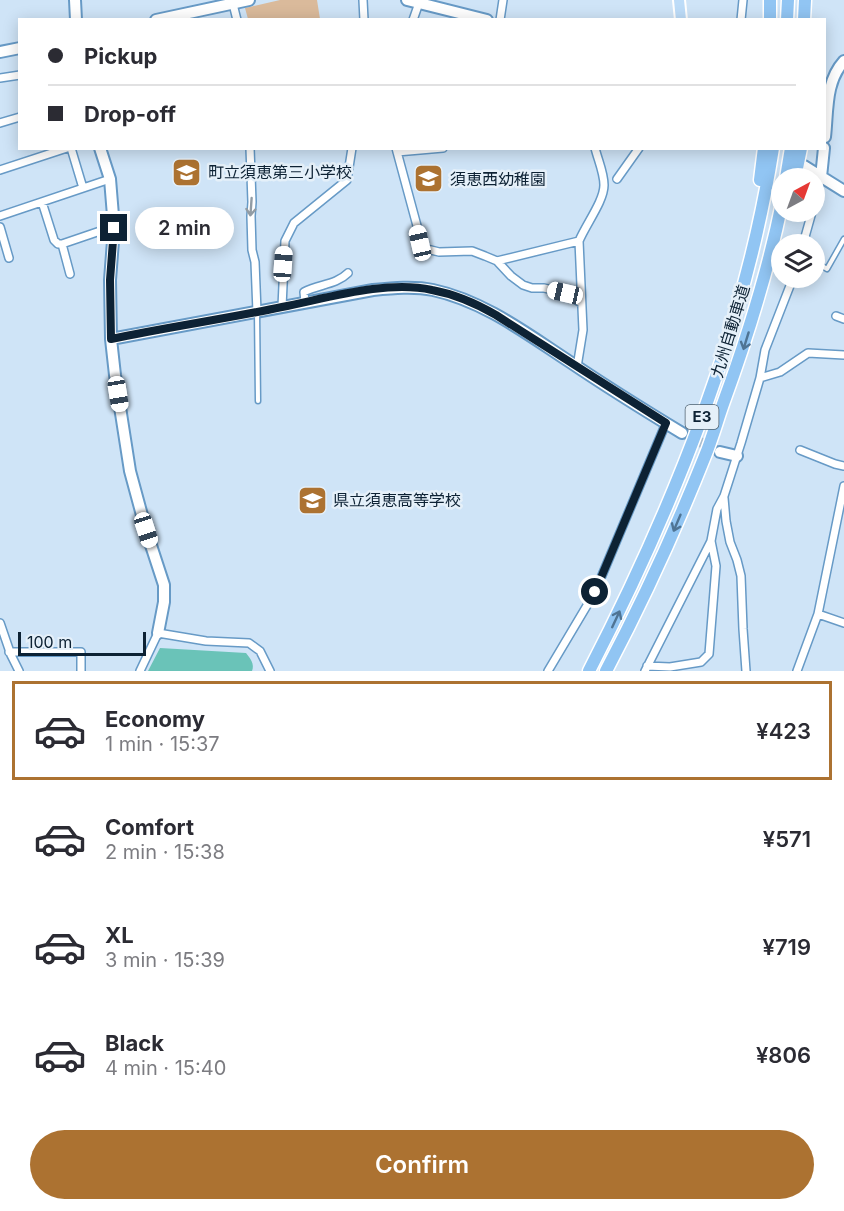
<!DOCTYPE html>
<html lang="en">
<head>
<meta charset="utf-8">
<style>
  :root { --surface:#fff; --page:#f2f2f3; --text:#2b2b33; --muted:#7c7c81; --line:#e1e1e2; --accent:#ac7231 }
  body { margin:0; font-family:Inter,"Noto Sans JP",sans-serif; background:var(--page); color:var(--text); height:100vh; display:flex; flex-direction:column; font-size:22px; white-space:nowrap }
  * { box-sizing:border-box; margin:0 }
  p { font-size:20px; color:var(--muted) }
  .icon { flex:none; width:33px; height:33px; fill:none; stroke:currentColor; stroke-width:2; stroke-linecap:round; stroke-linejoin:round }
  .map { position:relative; height:671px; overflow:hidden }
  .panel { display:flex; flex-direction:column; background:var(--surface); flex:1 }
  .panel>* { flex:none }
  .top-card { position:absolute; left:18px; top:18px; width:808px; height:132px; border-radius:0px; box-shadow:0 3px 15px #0003; display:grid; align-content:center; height:132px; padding:0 30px; background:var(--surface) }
  .needle { width:39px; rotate:41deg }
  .controls { position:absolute; left:771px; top:168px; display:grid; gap:12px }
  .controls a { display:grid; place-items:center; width:54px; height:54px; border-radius:50%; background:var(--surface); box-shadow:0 3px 15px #0003; font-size:30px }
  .scale { position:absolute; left:18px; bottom:15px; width:128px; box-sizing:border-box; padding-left:6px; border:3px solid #0d2234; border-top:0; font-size:16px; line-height:21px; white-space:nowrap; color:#0d2234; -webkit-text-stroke:4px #e5f0f9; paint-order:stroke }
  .end { position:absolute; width:27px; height:27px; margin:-14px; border:8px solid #0d2234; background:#fff; box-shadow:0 0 0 3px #fff }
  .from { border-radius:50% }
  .bubble { position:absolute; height:42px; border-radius:21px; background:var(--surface); box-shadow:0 3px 15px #0003; font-size:20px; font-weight:600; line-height:42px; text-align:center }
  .car { position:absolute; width:18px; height:36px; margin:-18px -9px; border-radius:8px; box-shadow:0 0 4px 2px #0007; background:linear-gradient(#fff 24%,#345 0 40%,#fff 0 76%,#345 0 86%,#fff 0) }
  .top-card b { display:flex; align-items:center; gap:21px; height:57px; font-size:22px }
  .top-card b+b { border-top:2px solid var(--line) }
  .top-card i { width:15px; height:15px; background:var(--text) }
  ul { padding:10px 0 0; list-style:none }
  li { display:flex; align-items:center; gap:18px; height:99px; margin:0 12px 9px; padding:0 18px; border:3px solid transparent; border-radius:0px }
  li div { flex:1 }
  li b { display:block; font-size:22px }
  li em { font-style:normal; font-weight:600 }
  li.current { border-color:var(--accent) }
  li>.icon { width:54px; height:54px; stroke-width:1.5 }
  .button { display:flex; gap:12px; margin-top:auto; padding:12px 30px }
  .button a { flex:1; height:69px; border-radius:36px; background:var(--accent); color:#fff; font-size:24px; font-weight:600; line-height:69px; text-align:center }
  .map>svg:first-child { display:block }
  .green { fill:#daba9b }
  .water { fill:#6ac3b8 }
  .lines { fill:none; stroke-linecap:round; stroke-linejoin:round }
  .secondary-tunnel { stroke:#a8bdd0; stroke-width:10; stroke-dasharray:10 5; stroke-linecap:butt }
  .lane-casing { stroke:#679ac6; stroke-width:7 }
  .street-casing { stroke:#679ac6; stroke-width:10 }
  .secondary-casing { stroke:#679ac6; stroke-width:14 }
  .primary-casing { stroke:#fff; stroke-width:14 }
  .highway-casing { stroke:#fff; stroke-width:15 }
  .lane { stroke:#fff; stroke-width:4 }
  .street { stroke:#fff; stroke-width:7 }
  .secondary { stroke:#fff; stroke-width:10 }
  .primary { stroke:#bddcf8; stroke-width:10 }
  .highway { stroke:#91c5f3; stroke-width:12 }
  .oneway { stroke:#929ca4 }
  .oneway2 { stroke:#4f7494 }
  .route { stroke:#0d2234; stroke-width:8 }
  .labels { text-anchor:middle; stroke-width:5; stroke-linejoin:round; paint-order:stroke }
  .shield { fill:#e5f0f9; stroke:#4e606f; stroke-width:1.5 }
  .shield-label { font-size:15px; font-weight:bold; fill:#0d2234 }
  .poi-label { font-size:16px; fill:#0d2234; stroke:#e5f0f9; text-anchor:start }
  .street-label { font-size:16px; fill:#0d2234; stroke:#e5f0f9 }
</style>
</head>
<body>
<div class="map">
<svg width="844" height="671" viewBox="0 0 844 671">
  <rect width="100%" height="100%" fill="#cfe4f7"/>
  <path class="green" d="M280 0H317L320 19H248L245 8Z"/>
  <path class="water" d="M160 648 246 653C250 658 255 664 252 671H148Z"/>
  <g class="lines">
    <path class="secondary-tunnel" d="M682 433 720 452"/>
    <defs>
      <path id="lane" d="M814 261 827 269 844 239
        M257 312 258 401"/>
      <path id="street" d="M232 0 237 20
        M363 0 364 20
        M413 20 420 0
        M500 20 503 0
        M741 20 743 0
        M0 78 20 75
        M0 123 20 117
        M71 148 83 188
        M250 148 252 202 251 216 252 250 255 262 257 312
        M396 148 423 248 439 252 472 251 485 256 497 261 511 276 523 285 532 288H544L565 293 581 303
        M397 152 443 148
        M0 170 67 148
        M617 179 639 148
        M42 202 54 240 58 244H62L109 228H114
        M814 202 821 177
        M0 216 110 179
        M0 227 9 258
        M62 244 70 274
        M803 244 812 212
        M497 261 579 241
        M305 302 304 292C319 284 336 285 348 273
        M282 307 285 241 294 223 347 180 352 148
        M836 316 844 319
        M577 367 583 330 579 241C586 224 604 201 604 185 604 173 598 160 595 148
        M760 378 780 372 808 353 844 355
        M800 450 835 464 844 466
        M724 498 726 521 730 542 737 560 741 576 743 629 746 671
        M818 614 844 623
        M0 623 11 655 19 671
        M9 652H81V671
        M647 666 670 667 701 662 709 654 716 566 711 541
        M140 671 158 633 206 641 249 643 260 651 270 671
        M548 671 595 592 666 423
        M645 671 711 541 717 509 724 496 741 443 760 378 765 350 793 278
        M797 671 818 614 844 486"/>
      <path id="secondary" d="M75 0 76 20
        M407 0 487 20
        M156 20 249 0
        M0 52 20 48
        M825 137C828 111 825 82 844 61
        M100 148 110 179 114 228 110 280 111 339 115 375 130 471 146 530 164 585V602L158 633
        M804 166 844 191
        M821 177 824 148
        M111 339 373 290C393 288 414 286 433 290 484 301 527 334 570 362 607 387 644 410 682 433
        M720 452 737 456"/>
      <path id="primary" d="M679 0 681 20"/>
      <path id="highway" d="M770 20V0
        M787 20 788 0
        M804 20 805 0
        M786 178 791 148
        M795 178 801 148
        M760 180 764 148
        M589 671C674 506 744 332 773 148
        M606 671C643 601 676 529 705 456 712 439 717 421 723 404 747 338 768 272 782 203"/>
    </defs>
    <use href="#lane" class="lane-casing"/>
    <use href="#street" class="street-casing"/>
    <use href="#secondary" class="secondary-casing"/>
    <use href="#primary" class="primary-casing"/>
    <use href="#highway" class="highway-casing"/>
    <use href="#lane" class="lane"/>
    <use href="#street" class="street"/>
    <use href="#secondary" class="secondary"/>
    <use href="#primary" class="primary"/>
    <use href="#highway" class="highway"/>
  </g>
  <defs><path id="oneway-shaft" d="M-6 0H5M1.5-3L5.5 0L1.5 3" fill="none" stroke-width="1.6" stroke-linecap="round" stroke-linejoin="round" transform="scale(1.5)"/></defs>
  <use class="oneway" href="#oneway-shaft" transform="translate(251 207) rotate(94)"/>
  <g class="oneway2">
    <use href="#oneway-shaft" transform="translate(746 341) rotate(107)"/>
    <use href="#oneway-shaft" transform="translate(677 523) rotate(113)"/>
    <use href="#oneway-shaft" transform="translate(616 619) rotate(-65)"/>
  </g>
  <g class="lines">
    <path class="route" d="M114 228 110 280 111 339C168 327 225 319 282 307 328 298 386 280 432 290 454 294 477 304 496 315L666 423 595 592"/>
  </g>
  <defs>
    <symbol id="school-square" viewBox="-11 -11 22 22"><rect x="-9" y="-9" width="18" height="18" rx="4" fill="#ac7231" stroke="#e5f0f9"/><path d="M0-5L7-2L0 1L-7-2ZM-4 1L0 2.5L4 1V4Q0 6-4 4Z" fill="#fff"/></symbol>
  </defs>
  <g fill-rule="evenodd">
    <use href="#school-square" x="170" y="156" width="33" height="33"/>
    <use href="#school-square" x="412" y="162" width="33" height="33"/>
    <use href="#school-square" x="296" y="484" width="33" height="33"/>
  </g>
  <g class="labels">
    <rect class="shield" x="685.5" y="405" width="33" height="24" rx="4.5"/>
    <g class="shield-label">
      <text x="702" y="422">E3</text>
    </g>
    <g class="poi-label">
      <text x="208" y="178">町立須恵第三小学校</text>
      <text x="450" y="185">須恵西幼稚園</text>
      <text x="333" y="506">県立須恵高等学校</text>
    </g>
    <g class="street-label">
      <text transform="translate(730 331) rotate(-73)" y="6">九州自動車道</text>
    </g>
  </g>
</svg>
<div class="controls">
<a><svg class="needle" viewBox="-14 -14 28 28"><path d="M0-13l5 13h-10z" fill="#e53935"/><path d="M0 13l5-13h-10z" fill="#7c7c81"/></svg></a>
<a><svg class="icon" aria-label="layers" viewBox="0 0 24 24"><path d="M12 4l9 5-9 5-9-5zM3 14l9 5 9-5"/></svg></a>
</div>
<div class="scale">100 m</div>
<i class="end from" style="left:595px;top:592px"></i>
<i class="end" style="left:114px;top:228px"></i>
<div class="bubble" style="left:135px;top:207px;width:99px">2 min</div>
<i class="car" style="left:420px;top:243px;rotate:347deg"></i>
<i class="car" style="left:283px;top:264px;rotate:4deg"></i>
<i class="car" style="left:565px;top:293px;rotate:283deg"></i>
<i class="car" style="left:118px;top:394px;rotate:171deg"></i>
<i class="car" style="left:146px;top:530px;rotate:162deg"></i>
<div class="top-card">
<b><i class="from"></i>Pickup</b>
<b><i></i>Drop-off</b>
</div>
</div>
<section class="panel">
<ul>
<li class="current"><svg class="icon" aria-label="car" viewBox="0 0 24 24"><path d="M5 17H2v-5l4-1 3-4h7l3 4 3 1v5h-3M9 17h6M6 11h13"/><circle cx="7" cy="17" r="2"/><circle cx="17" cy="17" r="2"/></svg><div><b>Economy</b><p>1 min · 15:37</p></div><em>¥423</em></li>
<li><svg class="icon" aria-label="car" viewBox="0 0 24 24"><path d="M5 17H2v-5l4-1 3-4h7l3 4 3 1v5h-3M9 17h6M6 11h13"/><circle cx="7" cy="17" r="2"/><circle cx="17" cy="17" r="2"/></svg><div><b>Comfort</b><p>2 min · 15:38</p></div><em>¥571</em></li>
<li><svg class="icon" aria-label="car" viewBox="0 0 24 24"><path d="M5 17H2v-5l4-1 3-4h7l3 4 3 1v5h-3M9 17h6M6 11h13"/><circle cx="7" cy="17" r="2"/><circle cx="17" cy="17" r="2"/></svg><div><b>XL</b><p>3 min · 15:39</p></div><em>¥719</em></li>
<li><svg class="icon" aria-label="car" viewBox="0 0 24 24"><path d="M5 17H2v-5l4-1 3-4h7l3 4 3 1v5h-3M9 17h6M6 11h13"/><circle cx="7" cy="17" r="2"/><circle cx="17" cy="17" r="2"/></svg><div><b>Black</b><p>4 min · 15:40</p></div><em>¥806</em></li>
</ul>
<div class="button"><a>Confirm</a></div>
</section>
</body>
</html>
